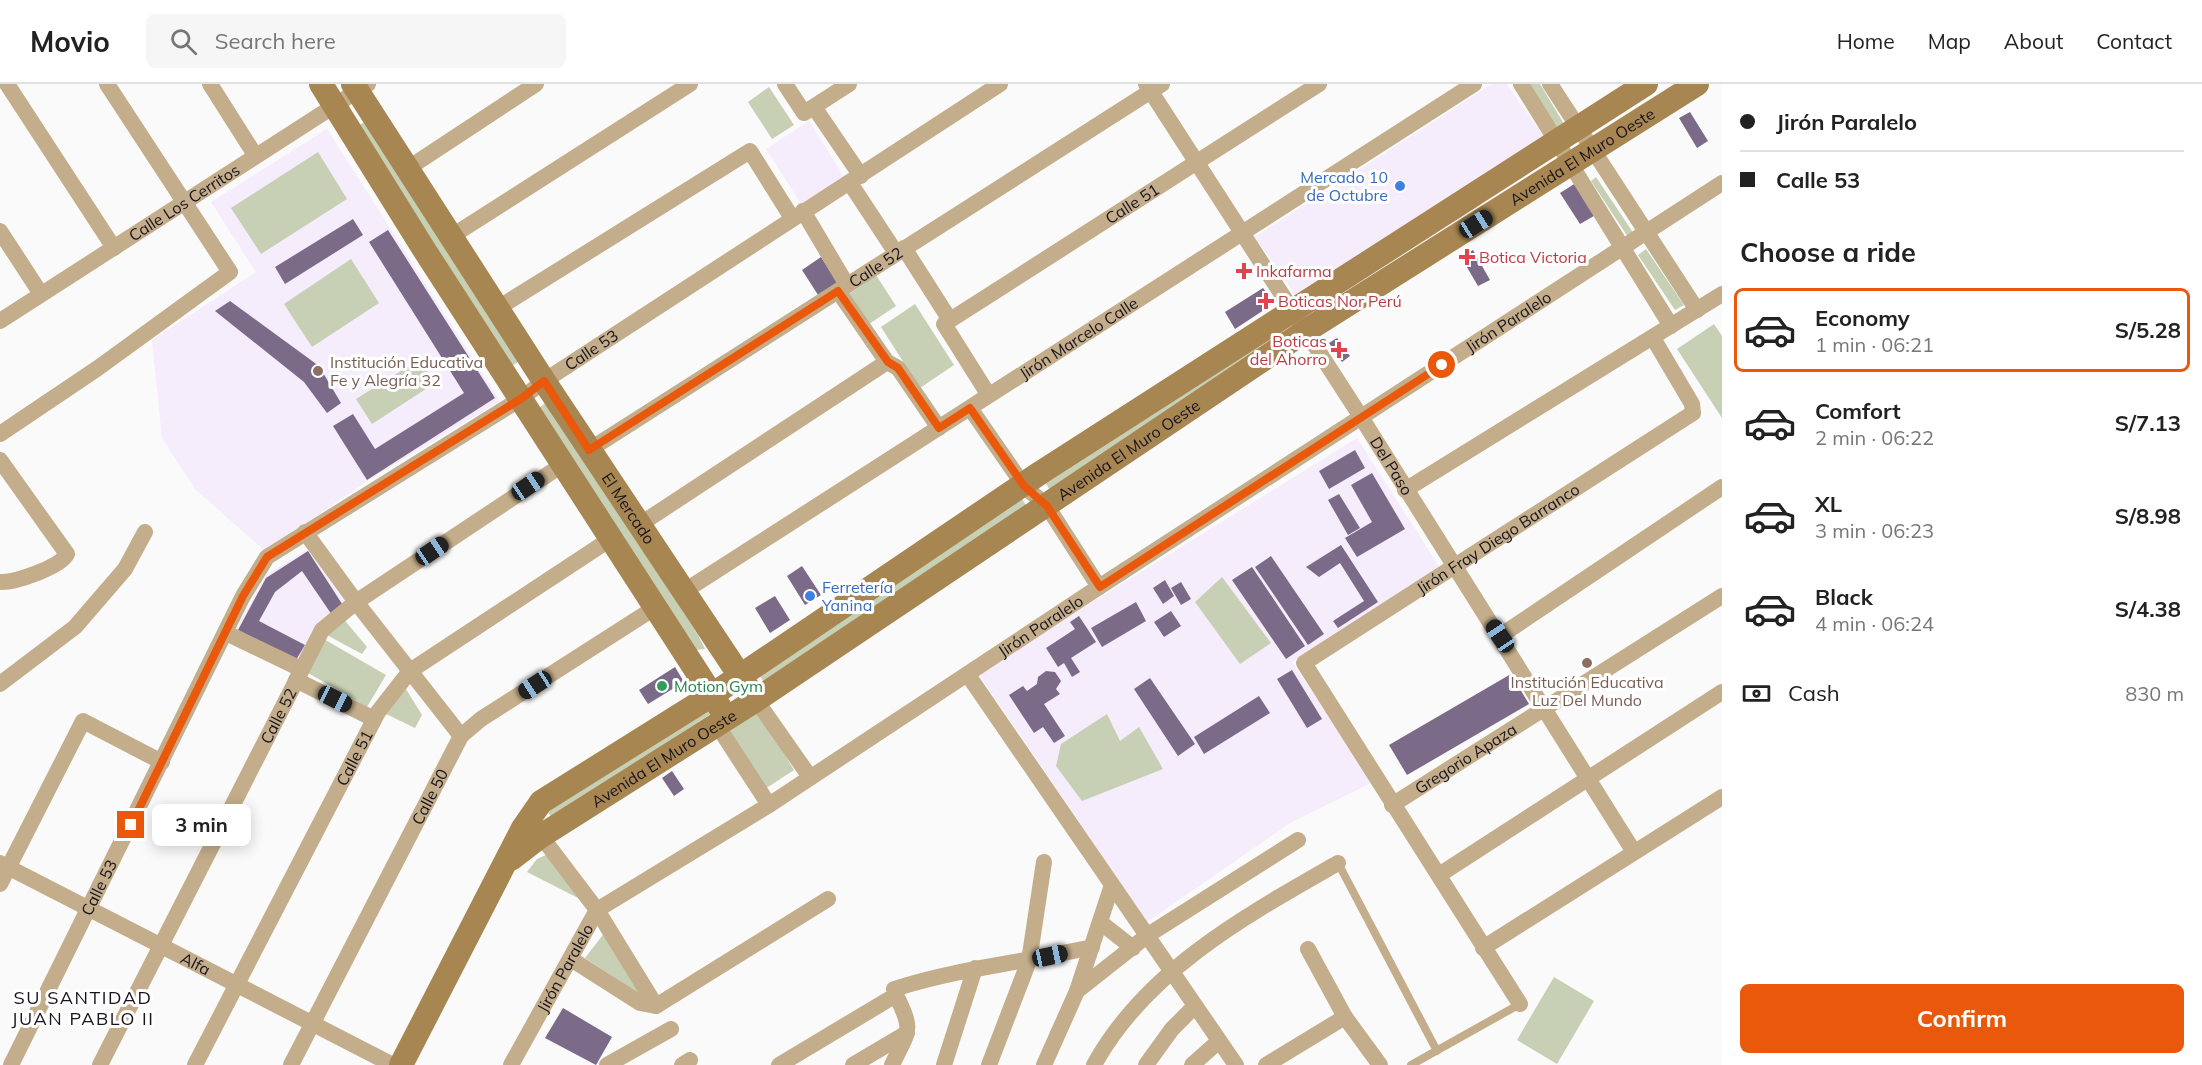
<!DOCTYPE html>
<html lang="en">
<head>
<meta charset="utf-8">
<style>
  :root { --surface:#fff; --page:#f6f6f6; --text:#222; --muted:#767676; --line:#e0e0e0; --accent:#ea580c }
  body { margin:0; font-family:Mulish,sans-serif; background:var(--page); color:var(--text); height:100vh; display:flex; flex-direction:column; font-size:22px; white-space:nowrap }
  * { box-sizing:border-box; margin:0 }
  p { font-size:20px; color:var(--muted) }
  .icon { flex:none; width:33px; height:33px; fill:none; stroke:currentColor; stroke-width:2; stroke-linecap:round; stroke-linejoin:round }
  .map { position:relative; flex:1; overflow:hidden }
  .details { display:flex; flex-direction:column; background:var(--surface); width:480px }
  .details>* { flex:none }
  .guide { display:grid; align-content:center; height:132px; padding:0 18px; background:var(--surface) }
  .end { position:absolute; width:27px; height:27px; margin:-14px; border:8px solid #ea580c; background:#fff; box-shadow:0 0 0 3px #fff }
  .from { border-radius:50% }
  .bubble { position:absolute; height:42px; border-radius:9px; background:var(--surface); box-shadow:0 3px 15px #0003; font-size:20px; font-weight:700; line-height:42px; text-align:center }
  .car { position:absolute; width:18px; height:36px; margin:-18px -9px; border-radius:8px; box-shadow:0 0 4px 2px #0007; background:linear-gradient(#222 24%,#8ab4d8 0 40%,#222 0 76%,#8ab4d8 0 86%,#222 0) }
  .guide b { display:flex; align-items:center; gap:21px; height:57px; font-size:22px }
  .guide b+b { border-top:2px solid var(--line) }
  .guide i { width:15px; height:15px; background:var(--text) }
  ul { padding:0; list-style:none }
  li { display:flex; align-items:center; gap:18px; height:84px; margin:0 12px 9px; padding:0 6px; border:3px solid transparent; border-radius:9px }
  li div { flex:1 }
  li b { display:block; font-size:22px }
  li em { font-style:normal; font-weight:700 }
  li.selected { border-color:var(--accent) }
  li>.icon { width:54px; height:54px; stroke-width:1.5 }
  h2 { padding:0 18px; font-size:27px; line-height:72px }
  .pay { display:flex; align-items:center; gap:15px; height:66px; padding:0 18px; font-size:22px }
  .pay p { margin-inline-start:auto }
  .cta { display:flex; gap:12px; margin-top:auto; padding:12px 18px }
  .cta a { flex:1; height:69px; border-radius:9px; background:var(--accent); color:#fff; font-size:24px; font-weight:700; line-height:69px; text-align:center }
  header { display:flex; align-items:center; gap:36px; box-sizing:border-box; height:84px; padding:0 30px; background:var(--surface); border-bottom:2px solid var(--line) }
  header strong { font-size:28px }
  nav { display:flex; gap:33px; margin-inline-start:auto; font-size:21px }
  .search { width:420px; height:54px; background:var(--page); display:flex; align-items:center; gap:15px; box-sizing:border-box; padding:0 21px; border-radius:9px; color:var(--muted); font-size:22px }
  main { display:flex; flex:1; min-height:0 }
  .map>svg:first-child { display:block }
  .built { fill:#f5ecfc }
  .green { fill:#c7cfb5 }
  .building { fill:#7b6a88 }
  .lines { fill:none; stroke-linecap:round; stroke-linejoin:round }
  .lane { stroke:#c3ad8a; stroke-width:8 }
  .street { stroke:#c3ad8a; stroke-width:16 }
  .secondary { stroke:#a78651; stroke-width:24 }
  .route { stroke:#ea580c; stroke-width:8 }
  .shop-dot { fill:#3f7fe0; stroke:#fff; stroke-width:2 }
  .health-dot { fill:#e0444e; stroke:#fff; stroke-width:2 }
  .education-dot { fill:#8d6e63; stroke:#fff; stroke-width:2 }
  .leisure-dot { fill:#2e9e5b; stroke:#fff; stroke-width:2 }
  .labels { text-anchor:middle; stroke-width:6; stroke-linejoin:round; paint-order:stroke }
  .street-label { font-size:16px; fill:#19131e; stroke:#fff }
  .shop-label { font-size:16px; fill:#366cbe; stroke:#fff; text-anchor:end }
  .health-label { font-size:16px; fill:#be3a42; stroke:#fff; text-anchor:start }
  .education-label { font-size:16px; fill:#785e54; stroke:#fff; text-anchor:start }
  .leisure-label { font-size:16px; fill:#27864d; stroke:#fff; text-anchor:start }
  .neighbourhood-label { font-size:18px; letter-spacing:1.5px; fill:#19131e; stroke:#fff }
</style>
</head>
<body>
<header>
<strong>Movio</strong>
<div class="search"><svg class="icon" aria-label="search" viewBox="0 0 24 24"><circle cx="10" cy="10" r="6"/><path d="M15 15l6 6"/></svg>Search here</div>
<nav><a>Home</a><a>Map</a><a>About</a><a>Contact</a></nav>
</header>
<main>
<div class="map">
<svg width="1722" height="981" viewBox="0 0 1722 981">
  <rect width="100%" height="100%" fill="#fafafa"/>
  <path class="built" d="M1492 0H1506L1544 52 1296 212 1255 153Z
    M809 37 846 96 803 123 766 65Z
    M327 45 500 317 369 396 265 467 195 405 162 354 152 256 256 188 211 118Z
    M1357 354 1440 484 1292 578 1373 698 1290 739 1147 838 978 589Z
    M308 465 347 522 301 581 235 547 266 491Z"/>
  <path class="green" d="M1530 0H1540L1564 40 1556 45Z
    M769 3 794 41 772 55 748 18Z
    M367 36 520 277 508 284 355 44Z
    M318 68 347 115 261 170 231 124Z
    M1596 93 1634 150 1628 153 1591 97Z
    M1646 165 1684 221 1675 226 1638 171Z
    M351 175 379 219 312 263 284 220Z
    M876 191 896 222 869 240 849 210Z
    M915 220 954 281 920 304 881 243Z
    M1714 240 1722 252V334L1677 265Z
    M1281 245 1287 254 1051 408 1045 398Z
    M420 275 435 299 372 340 356 315Z
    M547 318 698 551 705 565 695 566 536 326Z
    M1021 413 1027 423 764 598 757 588Z
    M1222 493 1271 559 1240 580 1195 518Z
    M342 533 367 563 362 570 323 549Z
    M322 554 386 591 367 623 303 586Z
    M406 605 422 631 415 644 384 629Z
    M705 619 712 629 552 734 545 724Z
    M758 627 794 686 765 705 728 646Z
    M1107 630 1120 657 1139 643 1163 685 1082 717 1056 682 1061 660Z
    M548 770 580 815 527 788 537 775Z
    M605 848 643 912 585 874Z
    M1554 893 1594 917 1557 980 1517 956Z"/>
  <path class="building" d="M1690 28 1708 57 1697 64 1679 34Z
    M1579 97 1599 129 1580 140 1560 109Z
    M353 135 363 151 285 200 275 183Z
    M388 146 495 314 367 396 333 342 353 330 375 365 464 309 369 158Z
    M1473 166 1490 196 1478 202 1461 173Z
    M821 173 839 201 820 214 802 186Z
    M1263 204 1272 216 1270 222 1235 245 1225 228Z
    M230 217 319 282 341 319 327 329 304 298 215 227Z
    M1337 254 1350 272 1342 278 1329 259Z
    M1355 366 1365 384 1329 405 1319 387Z
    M1372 389 1405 445 1357 473 1345 454 1372 438 1351 401Z
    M1339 410 1360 444 1348 451 1328 416Z
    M1341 461 1378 518 1338 544 1333 537 1364 517 1340 479 1319 493 1306 483Z
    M308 467 344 523 332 531 302 487 275 508 259 537 305 561 296 576 238 546 266 494Z
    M1271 472 1324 550 1308 561 1255 483Z
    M802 482 821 511 805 521 787 492Z
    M1252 483 1305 562 1286 575 1232 496Z
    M1165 496 1174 512 1163 520 1153 504Z
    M1181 498 1191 515 1181 521 1171 504Z
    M775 512 790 536 770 549 755 524Z
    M1136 518 1146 537 1102 563 1091 544Z
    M1171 527 1181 542 1164 553 1154 538Z
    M1079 532 1096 558 1071 574 1080 588 1072 593 1064 579 1058 583 1046 564 1075 545 1070 538Z
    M675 583 684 598 648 620 639 606Z
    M1292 586 1322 635 1307 644 1277 595Z
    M1046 587 1055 588 1061 597 1056 605 1060 610 1044 620 1065 652 1054 659 1043 643 1034 649 1009 611 1023 602 1027 607 1037 600 1038 593Z
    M1511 590 1529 620 1407 691 1389 661Z
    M1150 594 1195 660 1178 672 1134 605Z
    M1259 612 1270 629 1204 670 1194 653Z
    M672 687 684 705 674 712 662 694Z
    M563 924 612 953 596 981 545 954Z"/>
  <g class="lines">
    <path class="lane" d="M1338 779 1437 967
      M1411 981 1520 920"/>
    <g class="street">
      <path d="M7 0 114 164"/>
      <path d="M210 0 255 71"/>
      <path d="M785 0 804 29 849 0"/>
      <path id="s1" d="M1146 0 1361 333 1634 768"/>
      <path d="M1521 0 1671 242"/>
      <path d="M1550 0 1697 226"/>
      <path d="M814 23 861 92"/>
      <path d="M407 85 536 0"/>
      <path d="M850 99 896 169"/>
      <path d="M803 127 847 201"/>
      <path d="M0 147 41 210"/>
      <path d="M452 152 690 0"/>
      <path d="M904 164 950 236"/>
      <path d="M838 207 887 278 898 284 939 344"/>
      <path d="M498 224 750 67 792 134"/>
      <path id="s2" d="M0 237 368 0"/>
      <path id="s3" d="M988 310 944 240 1319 0"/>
      <path d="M970 324 1024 402 1047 422 1099 503"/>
      <path d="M0 350 98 284 230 188 107 0"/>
      <path id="s4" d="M589 366 1162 0"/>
      <path d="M0 376 67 470C61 483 14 499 0 498"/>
      <path d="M1405 406 1722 210"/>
      <path d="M639 441 887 278"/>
      <path d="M305 448 356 518 461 652"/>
      <path id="s5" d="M683 508 1474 0"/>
      <path d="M226 549 301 585"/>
      <path d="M1500 552 1722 403"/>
      <path d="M968 591 1236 981"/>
      <path d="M296 596 374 635"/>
      <path d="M0 600 75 543 125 485 145 448"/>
      <path d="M756 616 810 693"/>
      <path d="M717 641 769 721"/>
      <path id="s6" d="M1392 721 1722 512"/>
      <path d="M541 752 597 826 656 922"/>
      <path id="s7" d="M0 779 393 981"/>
      <path d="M1439 791 1722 608"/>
      <path d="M0 800 83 637 162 678"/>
      <path d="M1100 838 1133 864"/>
      <path d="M1483 864 1722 713"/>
      <path d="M1308 865 1345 933 1380 981"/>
      <path d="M571 875 640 919 656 922 828 815"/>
      <path d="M1077 907 1148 851 1298 756"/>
      <path id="s8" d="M1520 920 1304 579 1693 329 1692 320 1653 254"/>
      <path id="s9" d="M11 981 243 512 267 473 522 314 544 297C695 197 848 100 1000 0"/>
      <path id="s10" d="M100 981 322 546 356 518 565 379"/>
      <path id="s11" d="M195 981 378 628 410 587 612 454"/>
      <path id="s12" d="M291 981 461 652 481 635 656 523"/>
      <path id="s13" d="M511 981 597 826 769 721 1099 503 1722 99"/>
      <path d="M607 981 671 945"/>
      <path d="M682 981 690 976"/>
      <path d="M779 981 896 911 894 905C959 884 1026 878 1092 863"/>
      <path d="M853 981 907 949"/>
      <path d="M892 981C909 945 914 948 896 911"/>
      <path d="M944 981 975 884"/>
      <path d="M989 981 1029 877 1044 778"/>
      <path d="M1044 981 1077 907 1112 801"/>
      <path d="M1094 981C1146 886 1247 831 1338 779"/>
      <path d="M1146 981 1172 945 1195 922"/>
      <path d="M1192 981 1219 957"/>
      <path d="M1266 981 1345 933"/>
    </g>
    <g class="secondary">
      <path d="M321 0 425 167 721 625"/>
      <path id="s14" d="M353 0 544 297 748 604"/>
      <path id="s15" d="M511 775 541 752 756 616 1304 248 1697 0"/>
      <path d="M401 981 523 744 541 718 712 611 1040 389 1646 0"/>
    </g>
  </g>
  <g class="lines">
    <path class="route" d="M131 741 243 512 267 473 522 314 544 297 589 366 838 207 888 278 898 284 939 344 970 324 1024 402 1047 422 1100 503 1442 281"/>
  </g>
  <g class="shop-dot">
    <circle cx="1400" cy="102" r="6"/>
    <circle cx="810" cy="512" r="6"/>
  </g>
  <g class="health-dot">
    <path d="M1464 164h6v6h6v6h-6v6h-6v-6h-6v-6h6z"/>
    <path d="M1241 178h6v6h6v6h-6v6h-6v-6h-6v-6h6z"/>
    <path d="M1263 208h6v6h6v6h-6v6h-6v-6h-6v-6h6z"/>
    <path d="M1336 257h6v6h6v6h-6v6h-6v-6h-6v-6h6z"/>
  </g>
  <g class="education-dot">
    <circle cx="318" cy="287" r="6"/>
    <circle cx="1587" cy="579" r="6"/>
  </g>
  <circle class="leisure-dot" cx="662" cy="602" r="6"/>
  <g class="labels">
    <g class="street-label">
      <text dy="6" stroke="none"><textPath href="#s15" startOffset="1281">Avenida El Muro Oeste</textPath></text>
      <text dy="6" stroke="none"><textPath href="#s2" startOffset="219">Calle Los Cerritos</textPath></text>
      <text dy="6" stroke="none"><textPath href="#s3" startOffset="306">Calle 51</textPath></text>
      <text dy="6" stroke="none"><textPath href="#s4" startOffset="340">Calle 52</textPath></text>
      <text dy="6" stroke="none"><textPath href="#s13" startOffset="1262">Jirón Paralelo</textPath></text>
      <text dy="6" stroke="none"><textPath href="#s5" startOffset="470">Jirón Marcelo Calle</textPath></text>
      <text dy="6" stroke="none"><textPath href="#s9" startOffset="954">Calle 53</textPath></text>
      <text dy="6" stroke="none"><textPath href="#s15" startOffset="741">Avenida El Muro Oeste</textPath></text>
      <text dy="6" stroke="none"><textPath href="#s1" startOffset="454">Del Paso</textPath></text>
      <text dy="6" stroke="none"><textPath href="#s14" startOffset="506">El Mercado</textPath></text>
      <text dy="6" stroke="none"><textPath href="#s8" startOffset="634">Jirón Fray Diego Barranco</textPath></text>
      <text dy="6" stroke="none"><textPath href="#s13" startOffset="704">Jirón Paralelo</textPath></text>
      <text dy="6" stroke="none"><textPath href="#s10" startOffset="392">Calle 52</textPath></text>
      <text dy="6" stroke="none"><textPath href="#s11" startOffset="346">Calle 51</textPath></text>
      <text dy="6" stroke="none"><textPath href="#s15" startOffset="183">Avenida El Muro Oeste</textPath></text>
      <text dy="6" stroke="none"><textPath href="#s6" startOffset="87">Gregorio Apaza</textPath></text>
      <text dy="6" stroke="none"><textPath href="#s12" startOffset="302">Calle 50</textPath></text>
      <text dy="6" stroke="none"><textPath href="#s9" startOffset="198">Calle 53</textPath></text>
      <text dy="6" stroke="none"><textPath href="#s7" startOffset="220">Alfa</textPath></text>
      <text dy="6" stroke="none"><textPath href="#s13" startOffset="111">Jirón Paralelo</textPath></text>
    </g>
    <g class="shop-label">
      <text x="1388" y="99">Mercado 10<tspan x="1388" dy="18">de Octubre</tspan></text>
      <text x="822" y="509" text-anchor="start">Ferretería<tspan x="822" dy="18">Yanina</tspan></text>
    </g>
    <g class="health-label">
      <text x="1479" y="179">Botica Victoria</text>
      <text x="1256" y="193">Inkafarma</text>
      <text x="1278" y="223">Boticas Nor Perú</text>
      <text x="1327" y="263" text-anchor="end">Boticas<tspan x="1327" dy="18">del Ahorro</tspan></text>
    </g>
    <g class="education-label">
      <text x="330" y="284">Institución Educativa<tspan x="330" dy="18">Fe y Alegría 32</tspan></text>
      <text x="1587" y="604" text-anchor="middle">Institución Educativa<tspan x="1587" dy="18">Luz Del Mundo</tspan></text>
    </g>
    <g class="leisure-label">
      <text x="674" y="608">Motion Gym</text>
    </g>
    <g class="neighbourhood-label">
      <text x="83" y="920">SU SANTIDAD<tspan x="83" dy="21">JUAN PABLO II</tspan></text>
    </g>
  </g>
</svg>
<i class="end from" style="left:1442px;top:281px"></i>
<i class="end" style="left:131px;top:741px"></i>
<div class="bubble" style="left:152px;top:720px;width:99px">3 min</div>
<i class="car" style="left:1476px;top:140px;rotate:58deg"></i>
<i class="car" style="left:528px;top:402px;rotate:56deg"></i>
<i class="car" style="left:432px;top:467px;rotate:56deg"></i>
<i class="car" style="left:1500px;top:552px;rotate:326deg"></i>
<i class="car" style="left:535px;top:601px;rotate:237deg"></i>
<i class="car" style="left:335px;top:615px;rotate:117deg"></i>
<i class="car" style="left:1050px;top:872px;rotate:78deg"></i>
</div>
<section class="details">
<div class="guide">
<b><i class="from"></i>Jirón Paralelo</b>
<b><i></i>Calle 53</b>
</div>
<h2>Choose a ride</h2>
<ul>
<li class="selected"><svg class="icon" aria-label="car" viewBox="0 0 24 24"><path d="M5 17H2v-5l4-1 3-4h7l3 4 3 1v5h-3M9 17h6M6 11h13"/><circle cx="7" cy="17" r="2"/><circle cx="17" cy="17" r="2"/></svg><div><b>Economy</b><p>1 min · 06:21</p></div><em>S/5.28</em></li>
<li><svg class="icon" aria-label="car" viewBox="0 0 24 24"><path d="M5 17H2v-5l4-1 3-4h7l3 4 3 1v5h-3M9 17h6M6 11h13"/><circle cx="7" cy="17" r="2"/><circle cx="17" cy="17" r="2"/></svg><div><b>Comfort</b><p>2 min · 06:22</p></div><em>S/7.13</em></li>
<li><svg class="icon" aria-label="car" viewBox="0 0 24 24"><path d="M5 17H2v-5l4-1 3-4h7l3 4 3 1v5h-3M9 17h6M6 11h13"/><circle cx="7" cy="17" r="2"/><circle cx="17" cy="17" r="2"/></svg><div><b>XL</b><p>3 min · 06:23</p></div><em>S/8.98</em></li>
<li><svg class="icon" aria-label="car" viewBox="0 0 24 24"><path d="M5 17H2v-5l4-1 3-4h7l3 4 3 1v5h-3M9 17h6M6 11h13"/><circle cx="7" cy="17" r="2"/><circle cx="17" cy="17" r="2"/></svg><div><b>Black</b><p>4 min · 06:24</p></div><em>S/4.38</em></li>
</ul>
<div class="pay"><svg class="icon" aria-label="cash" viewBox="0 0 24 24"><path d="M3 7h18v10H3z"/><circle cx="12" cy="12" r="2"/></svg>Cash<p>830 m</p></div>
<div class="cta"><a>Confirm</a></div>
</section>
</main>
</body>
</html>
